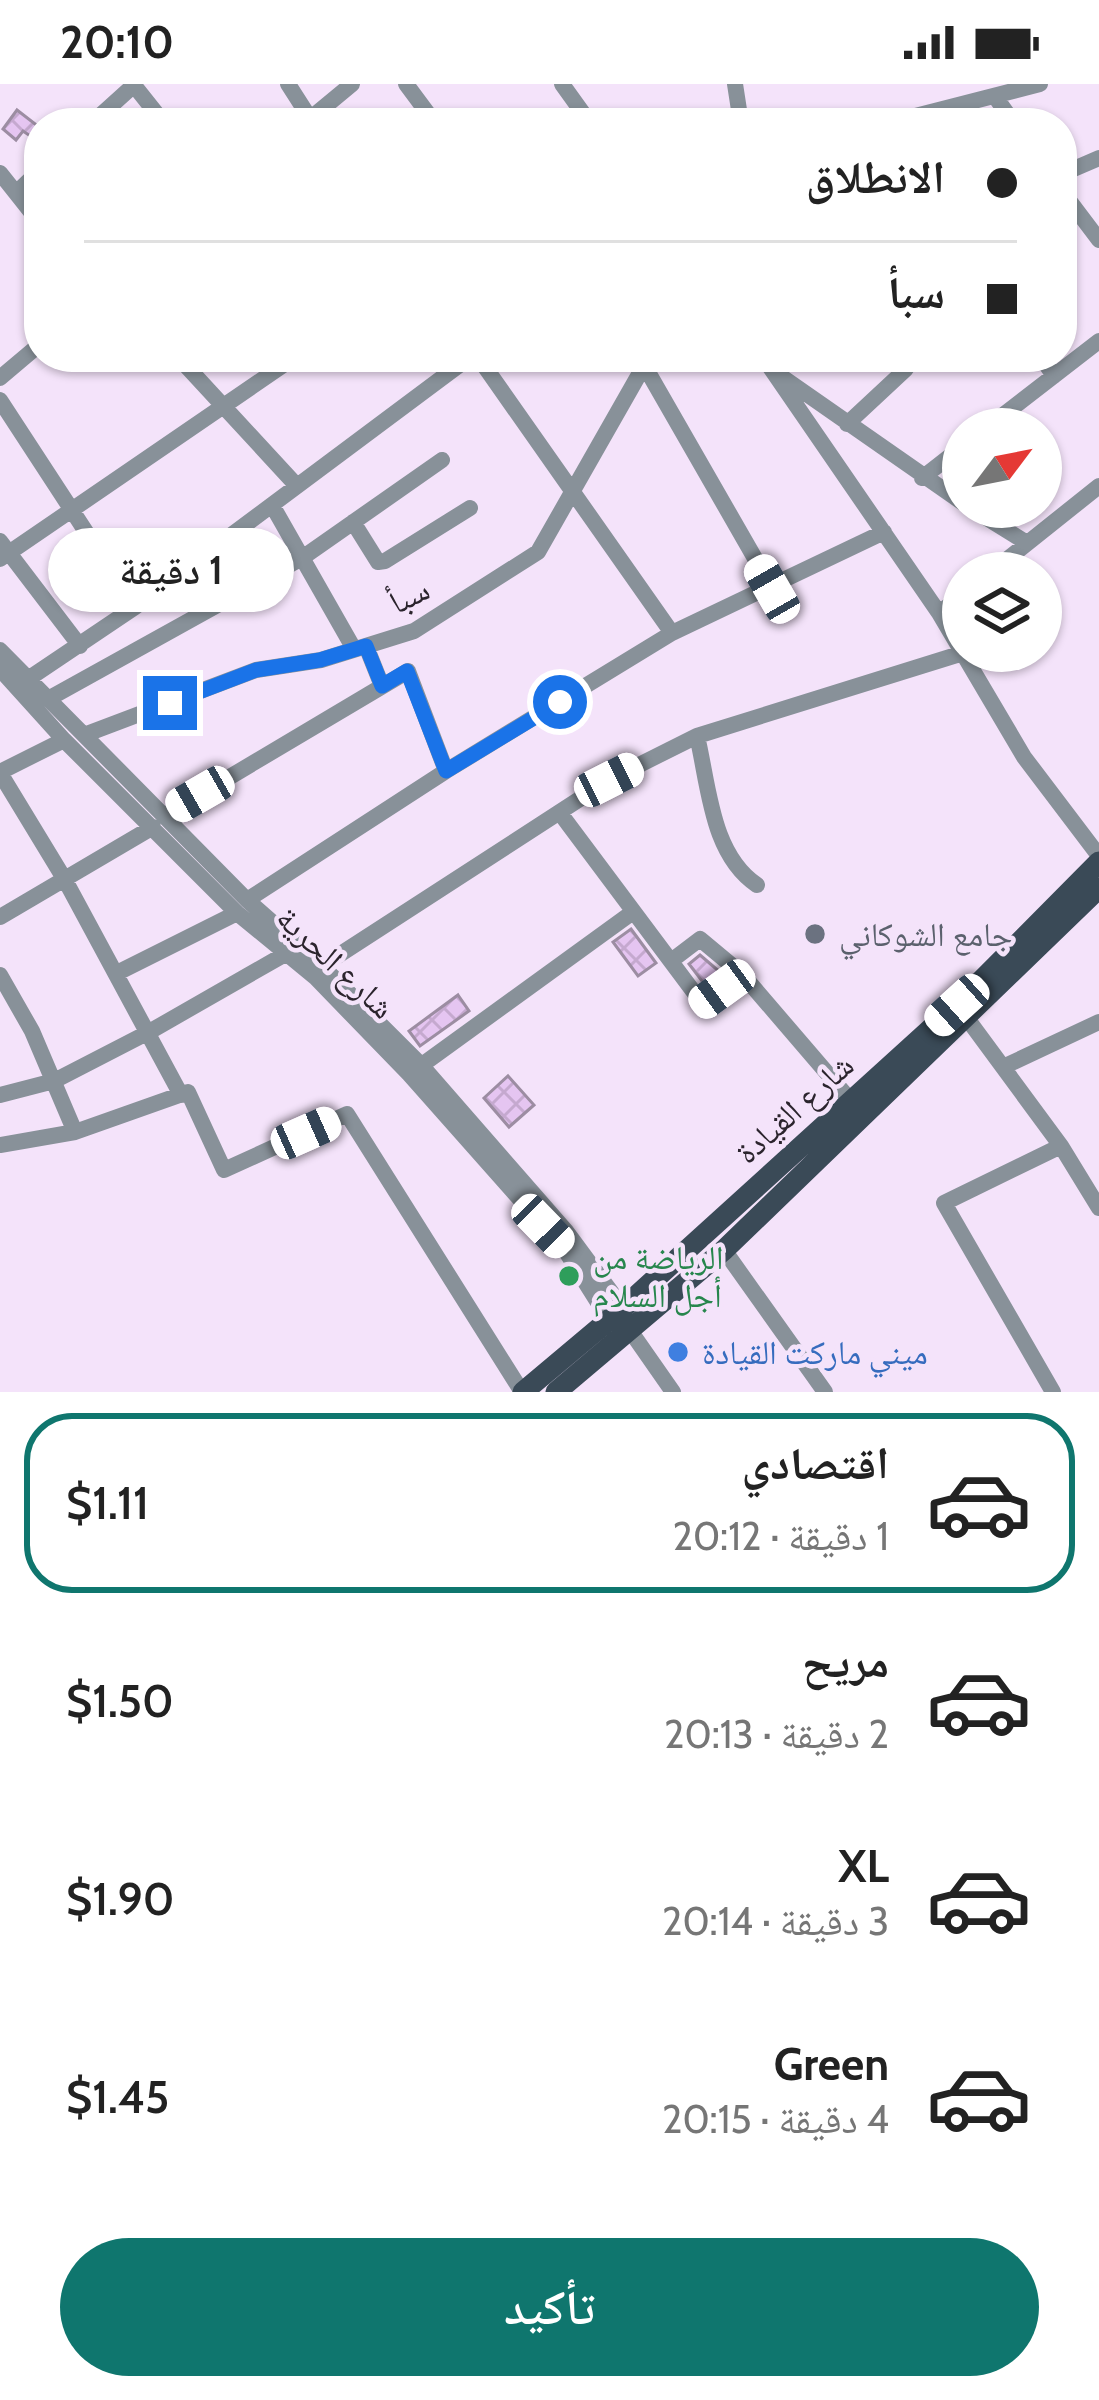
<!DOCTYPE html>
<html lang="ar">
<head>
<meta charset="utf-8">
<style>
  :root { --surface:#fff; --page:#f6f6f6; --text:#222; --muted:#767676; --line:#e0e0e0; --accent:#0f766e }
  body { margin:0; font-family:Cabin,"Noto Naskh Arabic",sans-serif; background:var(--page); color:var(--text); direction:rtl; height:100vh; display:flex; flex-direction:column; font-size:45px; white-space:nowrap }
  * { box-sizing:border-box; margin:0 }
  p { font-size:39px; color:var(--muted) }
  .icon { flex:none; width:66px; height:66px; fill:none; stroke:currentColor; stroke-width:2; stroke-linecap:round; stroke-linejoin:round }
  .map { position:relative; height:1308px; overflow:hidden; direction:ltr }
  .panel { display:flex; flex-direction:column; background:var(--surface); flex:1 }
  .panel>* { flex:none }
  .hud { position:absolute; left:24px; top:24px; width:1053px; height:264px; border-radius:48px; box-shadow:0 3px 9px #0004; direction:rtl; display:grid; align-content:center; height:264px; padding:0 60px; background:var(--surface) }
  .needle { width:78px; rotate:58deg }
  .tools { position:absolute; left:942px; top:324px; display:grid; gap:24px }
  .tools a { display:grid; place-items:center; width:120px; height:120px; border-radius:50%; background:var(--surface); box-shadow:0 3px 9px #0004; font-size:60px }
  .end { position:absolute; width:54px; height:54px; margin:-27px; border:15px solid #1a73e8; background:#fff; box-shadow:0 0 0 6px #fff }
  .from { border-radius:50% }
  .bubble { position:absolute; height:84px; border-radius:42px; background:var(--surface); box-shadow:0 3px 9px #0004; font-size:39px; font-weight:600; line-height:84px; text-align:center; direction:rtl }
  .car { position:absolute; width:36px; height:72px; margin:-36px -18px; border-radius:15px; box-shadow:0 0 9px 3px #0007; background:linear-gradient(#fff 24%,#345 0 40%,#fff 0 76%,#345 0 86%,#fff 0) }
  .hud b { display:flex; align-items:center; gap:42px; height:114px; font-size:45px }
  .hud b+b { border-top:3px solid var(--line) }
  .hud i { width:30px; height:30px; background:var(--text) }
  ul { padding:21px 0 0; list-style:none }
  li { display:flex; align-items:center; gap:36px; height:180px; margin:0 24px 18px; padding:0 36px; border:6px solid transparent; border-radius:48px }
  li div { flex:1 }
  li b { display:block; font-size:45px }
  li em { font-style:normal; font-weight:600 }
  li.current { border-color:var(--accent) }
  li>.icon { width:108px; height:108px; stroke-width:1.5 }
  .cta { display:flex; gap:24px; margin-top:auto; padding:24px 60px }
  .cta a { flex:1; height:138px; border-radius:72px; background:var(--accent); color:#fff; font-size:48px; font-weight:600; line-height:138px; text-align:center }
  .status { display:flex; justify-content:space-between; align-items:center; height:84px; padding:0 60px; background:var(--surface); direction:ltr }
  .status svg { height:33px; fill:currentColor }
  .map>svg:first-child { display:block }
  .building { fill:url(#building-cross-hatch); stroke:#9c8da2; stroke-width:3 }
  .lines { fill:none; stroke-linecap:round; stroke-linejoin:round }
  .minor { stroke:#889199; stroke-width:16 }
  .major { stroke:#3a4a57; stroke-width:21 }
  .route { stroke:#1a73e8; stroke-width:15 }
  .worship-dot { fill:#6b7280; stroke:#f4e3fa; stroke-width:4.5 }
  .leisure-dot { fill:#2e9e5b; stroke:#f4e3fa; stroke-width:4.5 }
  .shop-dot { fill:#3f7fe0; stroke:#f4e3fa; stroke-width:4.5 }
  .labels { text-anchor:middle; stroke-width:9; stroke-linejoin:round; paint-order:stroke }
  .street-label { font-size:33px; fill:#2b242d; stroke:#f4e3fa }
  .worship-label { font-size:33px; fill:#5b616d; stroke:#f4e3fa; text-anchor:start }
  .leisure-label { font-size:33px; fill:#27864d; stroke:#f4e3fa; text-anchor:start }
  .shop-label { font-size:33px; fill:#366cbe; stroke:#f4e3fa; text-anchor:start }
</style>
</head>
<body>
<div class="status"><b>20:10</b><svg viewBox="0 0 49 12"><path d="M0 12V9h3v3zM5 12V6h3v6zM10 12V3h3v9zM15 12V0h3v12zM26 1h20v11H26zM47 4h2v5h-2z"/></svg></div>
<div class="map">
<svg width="1099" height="1308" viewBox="0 0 1099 1308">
  <defs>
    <pattern id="building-cross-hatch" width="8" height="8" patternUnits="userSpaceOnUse" patternTransform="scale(3)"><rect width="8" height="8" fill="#e5c5f1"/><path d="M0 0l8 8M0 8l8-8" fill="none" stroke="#c5a9cf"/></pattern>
  </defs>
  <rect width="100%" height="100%" fill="#f4e3fa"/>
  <path class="building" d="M17 26 39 43V58L23 47 16 56 3 45Z
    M631 845 656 879 638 892 613 858Z
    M700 871 721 889 705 901 689 880Z
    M458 911 469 927 420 962 409 947Z
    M508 992 534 1021 509 1043 484 1014Z"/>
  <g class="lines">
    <path class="minor" d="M133 0 164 39
      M288 0 313 39
      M406 0 435 39
      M562 0 590 39
      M735 0 741 39
      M996 14 1014 39
      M92 39 134 1
      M305 39 352 0
      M888 39 1040 0
      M0 89 39 138
      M1062 90 1099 74
      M1062 107 1099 156
      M16 109 39 87
      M178 273 297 402
      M478 273 672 549
      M763 273 939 529 1024 673 1099 772
      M796 273 775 288 963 419
      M1041 273 1054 292
      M644 281 772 504
      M0 294 39 261
      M0 316 135 523
      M847 340 906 285
      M985 345 1099 257
      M922 394 963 362
      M272 421 354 565
      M969 423 1027 459
      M353 438 378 478 385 477 470 424
      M0 457 80 562
      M0 475 295 273
      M990 489 1099 402
      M939 529 963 511
      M366 562 382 602
      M0 566 247 816 322 882 422 982 566 1147 623 1224
      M0 585 64 656 237 829 315 893 409 990 565 1166 599 1220 604 1237
      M28 595 135 523 470 273
      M48 615 302 474 442 376
      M84 651 256 586 321 576 414 547 538 468 649 273
      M697 652C709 702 711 770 757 801
      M0 688 64 656
      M0 689 65 796 181 1011
      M560 729 702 919 742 890
      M164 732 408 587 446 687
      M247 816 446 687 672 549 884 448
      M0 833 153 743
      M671 877 700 855 742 890 851 1017
      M322 882 609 696 697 652 963 569
      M117 889 237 829
      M0 891 32 947 75 1048
      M966 933 1061 1062 1099 1124
      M1003 983 1099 938
      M415 986 633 828
      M0 1011 54 997 149 948 287 869
      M0 1061 75 1048 188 1008 224 1086 347 1030 522 1308
      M724 1166 825 1308
      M629 1245 673 1308
      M1053 1308 944 1119 1061 1062"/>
    <path class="major" d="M523 1308 623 1224 957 921 1099 778
      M556 1308 724 1166 1099 804"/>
  </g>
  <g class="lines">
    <path class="route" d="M170 619 256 586 320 576 366 562 382 602 407 587 446 687 560 618"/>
  </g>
  <circle class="worship-dot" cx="815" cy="850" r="12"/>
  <circle class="leisure-dot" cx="569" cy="1192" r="12"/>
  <circle class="shop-dot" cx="678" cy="1268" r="12"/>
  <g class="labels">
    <g class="street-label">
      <text transform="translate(409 511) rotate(-27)" y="12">سبأ</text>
      <text transform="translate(336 878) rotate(43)" y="12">شارع الحرية</text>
      <text transform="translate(794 1024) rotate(-42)" y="12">شارع القيادة</text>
    </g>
    <g class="worship-label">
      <text x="839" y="862">جامع الشوكاني</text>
    </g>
    <g class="leisure-label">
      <text x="593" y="1185">الرياضة من<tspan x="593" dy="38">أجل السلام</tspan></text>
    </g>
    <g class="shop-label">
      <text x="702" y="1280">ميني ماركت القيادة</text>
    </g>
  </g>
</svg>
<div class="tools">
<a><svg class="needle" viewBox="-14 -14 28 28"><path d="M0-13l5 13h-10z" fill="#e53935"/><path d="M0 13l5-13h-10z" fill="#767676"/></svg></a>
<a><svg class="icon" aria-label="layers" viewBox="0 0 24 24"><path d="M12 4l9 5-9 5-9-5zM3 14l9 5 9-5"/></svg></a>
</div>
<i class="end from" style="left:560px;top:618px"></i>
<i class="end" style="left:170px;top:619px"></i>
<div class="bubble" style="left:48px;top:444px;width:246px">1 دقيقة</div>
<i class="car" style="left:772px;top:505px;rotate:330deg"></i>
<i class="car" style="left:609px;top:696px;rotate:63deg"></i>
<i class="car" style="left:200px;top:710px;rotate:240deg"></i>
<i class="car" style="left:722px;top:905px;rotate:234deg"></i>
<i class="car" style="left:957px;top:921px;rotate:228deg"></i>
<i class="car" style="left:306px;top:1049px;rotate:66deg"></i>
<i class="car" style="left:543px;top:1142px;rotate:136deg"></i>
<div class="hud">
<b><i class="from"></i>الانطلاق</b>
<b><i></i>سبأ</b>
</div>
</div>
<section class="panel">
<ul>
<li class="current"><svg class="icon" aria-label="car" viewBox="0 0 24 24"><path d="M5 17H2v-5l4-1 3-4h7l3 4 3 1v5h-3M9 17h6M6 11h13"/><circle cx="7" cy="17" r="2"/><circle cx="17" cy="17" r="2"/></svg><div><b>اقتصادي</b><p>1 دقيقة · 20:12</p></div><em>$1.11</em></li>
<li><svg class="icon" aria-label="car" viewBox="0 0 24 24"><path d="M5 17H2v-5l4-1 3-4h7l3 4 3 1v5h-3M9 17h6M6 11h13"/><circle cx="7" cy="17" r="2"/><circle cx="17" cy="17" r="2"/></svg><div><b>مريح</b><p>2 دقيقة · 20:13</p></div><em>$1.50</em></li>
<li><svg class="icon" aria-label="car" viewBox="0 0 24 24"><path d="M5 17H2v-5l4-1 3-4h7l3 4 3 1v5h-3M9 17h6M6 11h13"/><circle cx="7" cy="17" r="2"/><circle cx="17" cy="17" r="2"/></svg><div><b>XL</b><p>3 دقيقة · 20:14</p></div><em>$1.90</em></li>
<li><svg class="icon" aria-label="car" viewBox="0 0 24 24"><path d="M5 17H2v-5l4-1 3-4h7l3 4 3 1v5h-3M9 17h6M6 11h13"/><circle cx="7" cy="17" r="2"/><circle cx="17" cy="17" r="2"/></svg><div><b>Green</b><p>4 دقيقة · 20:15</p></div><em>$1.45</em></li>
</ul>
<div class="cta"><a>تأكيد</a></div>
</section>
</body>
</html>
